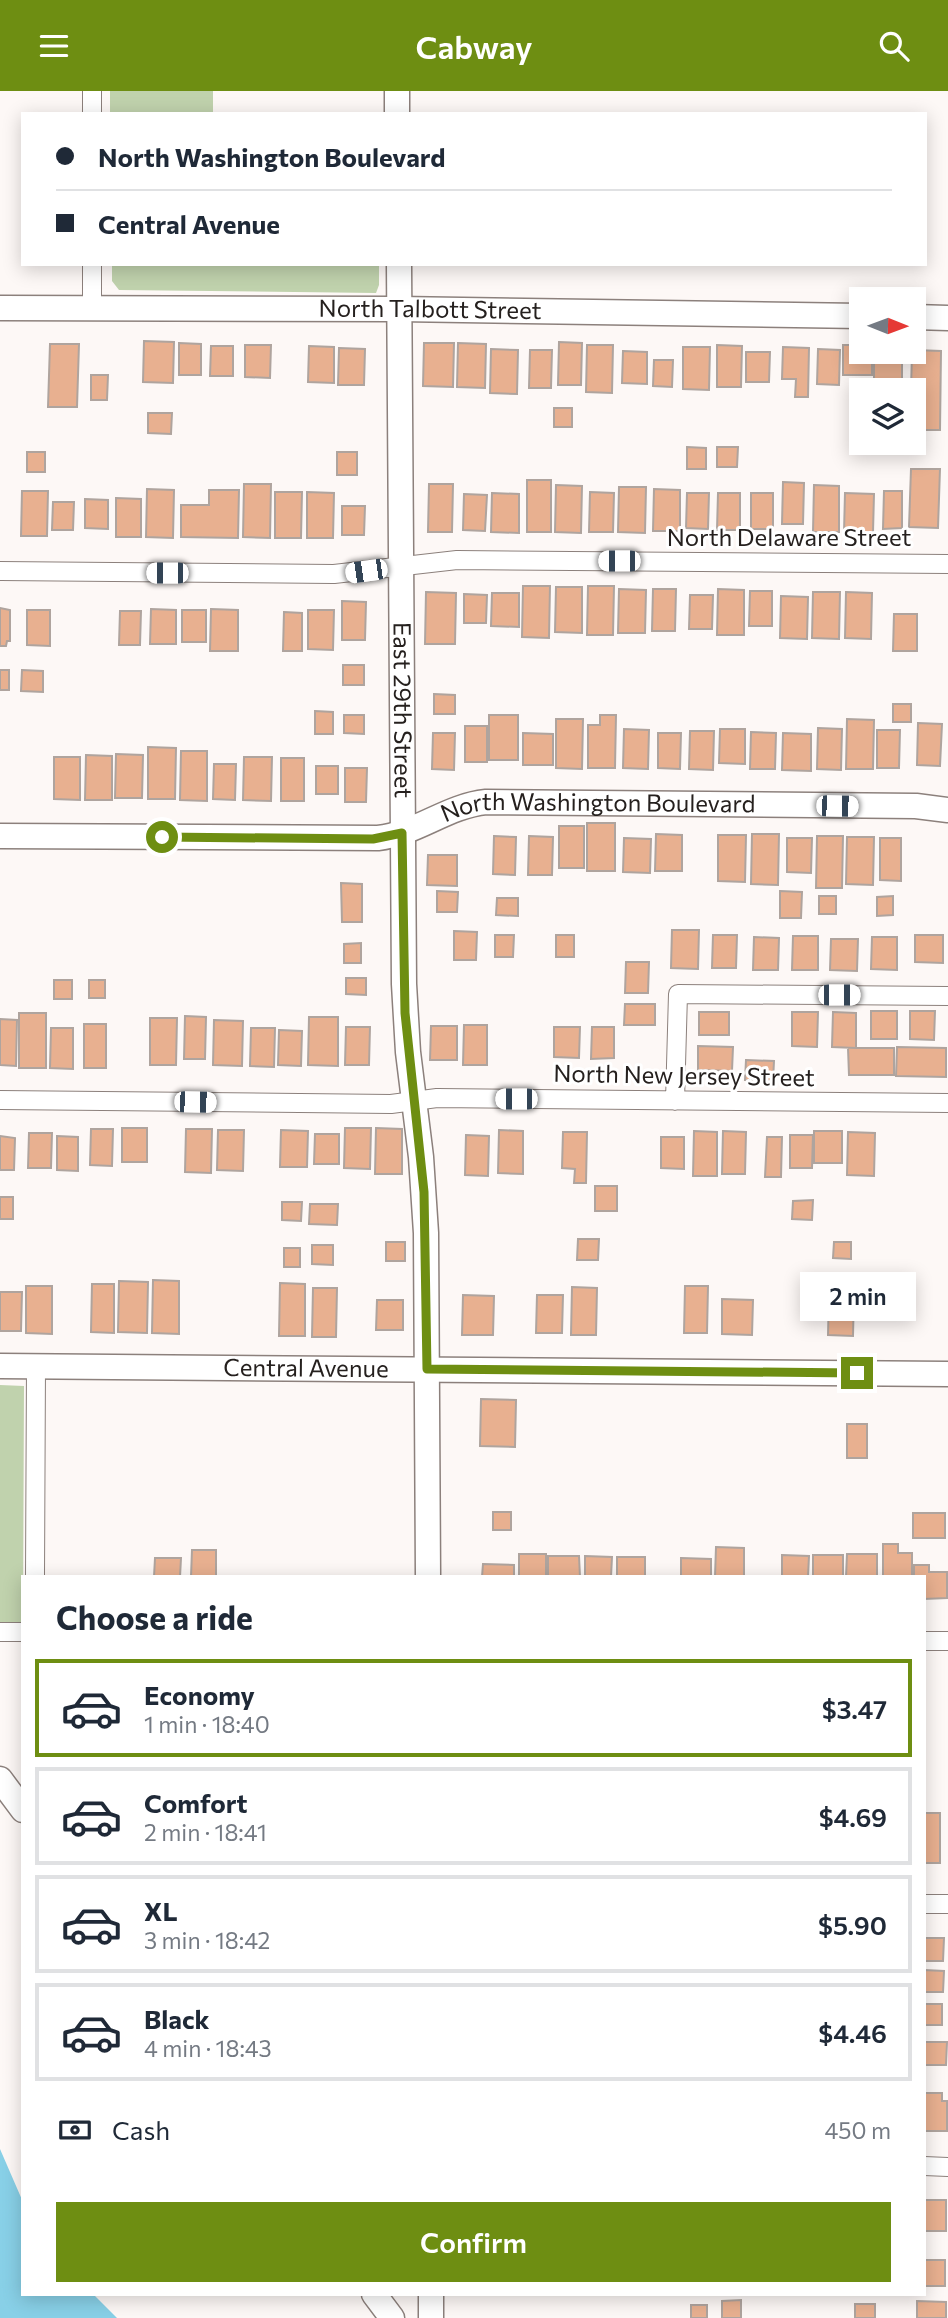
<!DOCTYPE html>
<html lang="en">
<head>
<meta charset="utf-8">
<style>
  :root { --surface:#fff; --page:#f2f2f3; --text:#1f2937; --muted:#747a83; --line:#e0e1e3; --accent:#6e8e12 }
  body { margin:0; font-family:Commissioner,sans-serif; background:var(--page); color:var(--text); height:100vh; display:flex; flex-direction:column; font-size:26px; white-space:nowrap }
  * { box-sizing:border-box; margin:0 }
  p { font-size:23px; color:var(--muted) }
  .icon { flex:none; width:38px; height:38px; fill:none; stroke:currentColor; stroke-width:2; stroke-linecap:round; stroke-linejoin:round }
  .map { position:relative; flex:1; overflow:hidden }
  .details { position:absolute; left:21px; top:1484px; width:905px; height:721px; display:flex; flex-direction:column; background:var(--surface); border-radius:0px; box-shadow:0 4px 18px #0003 }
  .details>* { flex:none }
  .banner { position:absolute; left:21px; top:21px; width:906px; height:154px; border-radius:0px; box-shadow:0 4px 18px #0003; display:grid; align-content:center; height:154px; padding:0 35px; background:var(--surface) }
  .needle { width:46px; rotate:91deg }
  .buttons { position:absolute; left:849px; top:196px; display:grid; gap:14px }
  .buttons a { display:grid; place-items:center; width:77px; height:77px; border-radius:0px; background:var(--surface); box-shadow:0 4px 18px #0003; font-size:35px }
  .end { position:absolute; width:32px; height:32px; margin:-16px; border:9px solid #6e8e12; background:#fff; box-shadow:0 0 0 4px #fff }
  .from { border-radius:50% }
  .bubble { position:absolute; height:49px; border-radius:0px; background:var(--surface); box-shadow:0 4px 18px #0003; font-size:23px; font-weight:600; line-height:49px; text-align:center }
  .car { position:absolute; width:21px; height:42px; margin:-21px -10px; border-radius:9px; box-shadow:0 0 5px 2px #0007; background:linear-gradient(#fff 24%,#345 0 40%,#fff 0 76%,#345 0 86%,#fff 0) }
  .banner b { display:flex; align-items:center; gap:24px; height:66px; font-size:26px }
  .banner b+b { border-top:2px solid var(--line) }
  .banner i { width:18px; height:18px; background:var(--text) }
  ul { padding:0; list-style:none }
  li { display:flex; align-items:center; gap:21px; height:98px; margin:0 14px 10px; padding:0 21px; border:4px solid var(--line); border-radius:0px }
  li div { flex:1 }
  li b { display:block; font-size:26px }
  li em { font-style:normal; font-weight:600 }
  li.active { border-color:var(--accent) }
  li>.icon { width:63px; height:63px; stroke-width:1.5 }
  h2 { padding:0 35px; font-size:32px; line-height:84px }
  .pay { display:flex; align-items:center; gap:18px; height:77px; padding:0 35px; font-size:26px }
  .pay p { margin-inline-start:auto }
  .cta { display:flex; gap:14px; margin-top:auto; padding:14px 35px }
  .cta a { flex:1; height:80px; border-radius:0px; background:var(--accent); color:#fff; font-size:28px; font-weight:600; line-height:80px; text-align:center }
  header { display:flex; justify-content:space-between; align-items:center; height:91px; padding:0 35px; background:var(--accent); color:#fff; font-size:32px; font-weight:600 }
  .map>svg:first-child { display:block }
  .green { fill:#c0d2ad }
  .water { fill:#88d0e7 }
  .building { fill:#e8b090; stroke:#afa49e; stroke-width:2 }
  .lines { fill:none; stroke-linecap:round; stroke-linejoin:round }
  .street-casing { stroke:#8c807c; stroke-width:20 }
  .secondary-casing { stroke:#8c807c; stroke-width:27 }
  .street { stroke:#fff; stroke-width:18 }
  .secondary { stroke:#fff; stroke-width:24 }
  .route { stroke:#6e8e12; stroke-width:9 }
  .labels { text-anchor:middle; stroke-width:6; stroke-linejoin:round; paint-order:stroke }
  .street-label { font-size:24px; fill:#25201e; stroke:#fff }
</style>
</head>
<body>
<header><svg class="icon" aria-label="menu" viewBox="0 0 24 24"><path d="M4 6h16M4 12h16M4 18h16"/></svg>Cabway<svg class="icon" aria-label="search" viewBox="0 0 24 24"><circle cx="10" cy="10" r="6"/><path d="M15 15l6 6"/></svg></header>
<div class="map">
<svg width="948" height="2227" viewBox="0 0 948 2227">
  <rect width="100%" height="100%" fill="#fdf8f6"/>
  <path class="green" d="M110 0H213V23H110Z
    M112 173H379V194L376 202 119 199 112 190Z
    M0 1294 24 1295 23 1530 20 1532H0Z"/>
  <path class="water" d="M0 2058 23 2111V2203H93L117 2227H0Z"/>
  <path class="building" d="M144 250 174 251 173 292 143 291Z
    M559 251 582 252 581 294H558Z
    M179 252 201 253V284H179Z
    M424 252H454L453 296 423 295Z
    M458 252 486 253 485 297 457 296Z
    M50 253H79L77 316H48Z
    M245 254H271L270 287 245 286Z
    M587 254H613L612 302 586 301Z
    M717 254 742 255 741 296H717Z
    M843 254H861V261H872V284H843Z
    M211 255H233V285H210Z
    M309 255 334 256V292L308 291Z
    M683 256H710L709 299 683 298Z
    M783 256 809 257 808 306H795L796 288H782Z
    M339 257 365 258 364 294H338Z
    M491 258 518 259 517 303 490 302Z
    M818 258 840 259 839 294 817 293Z
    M530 259H552L551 297H529Z
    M914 259 941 260 940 339H914V299H911L912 261Z
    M623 260 647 261V293L622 292Z
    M746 261H770L769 291H746Z
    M874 261H902V299H874Z
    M654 269H673L672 296 653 295Z
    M91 284H108L107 309H91Z
    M554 317H572V336H554Z
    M148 322H172L171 343 148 342Z
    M687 356 706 357V378H687Z
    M717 356H738L737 376H717Z
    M27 361H45V381H27Z
    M337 361H357V384H337Z
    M911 378H940L938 437 909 436Z
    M527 389H551V441H527Z
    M783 391 804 392 803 433H782Z
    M244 393H271L270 447 243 446Z
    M429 393H453L452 441H428Z
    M556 394 582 395 581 442 555 441Z
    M814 394 839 395V441H813Z
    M619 396H646L645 442 618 441Z
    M147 398 174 399 173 447 146 446Z
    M654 398 680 399V440H653Z
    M209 399H239L238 447 181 446V414H209Z
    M22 400H48L47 445H21Z
    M884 400H902V437L883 438Z
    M275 401H302L301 447H275Z
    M307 401 334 402 333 447H307Z
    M590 401 614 402 613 441H589Z
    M492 402 519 403V442L491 441Z
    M687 402H709L708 438 686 437Z
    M718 402H740V439H717Z
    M751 402H773V438H751Z
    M845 402 874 403 873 441H844Z
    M464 403 487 404 485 440 463 439Z
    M116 407 141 408V446H116Z
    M85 408 108 409V438L85 437Z
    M53 411H74L73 439H52Z
    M342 415H365L364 444H342Z
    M523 495H550L549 547 522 546Z
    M588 495H614L613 544H587Z
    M556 496H582V542L555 541Z
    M619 498 646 499 645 542H618Z
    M653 498H676L675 540H652Z
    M718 498 744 499V544H717Z
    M750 500H772V535H749Z
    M426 501 456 502 455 553H425Z
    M813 501H840L839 548 812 547Z
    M846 501 872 502 871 548 845 547Z
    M492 502H519V536L491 535Z
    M464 503 487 504 486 532H464Z
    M690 504H713L712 538H689Z
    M781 505 808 506 807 548 780 547Z
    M342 510 366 511 365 549H342Z
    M0 517 10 519V550H7L6 555H0Z
    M151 518 176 519V553H150Z
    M211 518 238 519V560H210Z
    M27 519H50V555L27 554Z
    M182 519H206V551H182Z
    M308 519H334L333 559 308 558Z
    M120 520H141L140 554H119Z
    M284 521 302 522V560H283Z
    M894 523H917V560H893Z
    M343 574H364V594H343Z
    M0 579H9V599H0Z
    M22 579 43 580V601L21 600Z
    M434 603 455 604V623H434Z
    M893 613H911V631H893Z
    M315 620 333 621V643H315Z
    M344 624H364V643L344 642Z
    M489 624H518V669H489Z
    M600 624H616L615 677H588V634H600Z
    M556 628H583L582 678 556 677Z
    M847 628 874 629 873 678H846Z
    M918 632 942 633 940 675 917 674Z
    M465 635H487V671H465Z
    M818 637 842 638 841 679 817 678Z
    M624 638 649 639 648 678 623 677Z
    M720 638H745V673L719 672Z
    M877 639H900L899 677H877Z
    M690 640H714L713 679 689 678Z
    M751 641 776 642 775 678H750Z
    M433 642H455L454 679 432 678Z
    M523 642 553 643V674H523Z
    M658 642H681L680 678 658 677Z
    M783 642 811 643V680L782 679Z
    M148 656 176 657 175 708H148Z
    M181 660H207V710L180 709Z
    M116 663 143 664 142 707H115Z
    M86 664 112 665V709H85Z
    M54 666H80V709L54 708Z
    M244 666H272L271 710 243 709Z
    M281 667H304V710H281Z
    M214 673H236L235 709 213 708Z
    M316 675H338V703H316Z
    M345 677H367L366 711H345Z
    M587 732H615V780H587Z
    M559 735H584V777H559Z
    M656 743 682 744V780H655Z
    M752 743H779L778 794 751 793Z
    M718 744H746L745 791 718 790Z
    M494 745 516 746 515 784 493 783Z
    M529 745 553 746 552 784H528Z
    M817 745H843L842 797H816Z
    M847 746H874L873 794 846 793Z
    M624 747 651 748 650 782 623 781Z
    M787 747H812L811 782 787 781Z
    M880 747H901V790L880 789Z
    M428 764H457V795L427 794Z
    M341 792 362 793V831H342Z
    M437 800 458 801 457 821H437Z
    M780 800 802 801 801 827H780Z
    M819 805H836V823H819Z
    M893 805V824L877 825V806Z
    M497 807H518V825L496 824Z
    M672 839H699L698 878 671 877Z
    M454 840 477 841 476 869H454Z
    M495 844H514L513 866H495Z
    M556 844H574V866H556Z
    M713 844H737L736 877H712Z
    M915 844H943V872L915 871Z
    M793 845H818V879H792Z
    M754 846 779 847 778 879H753Z
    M872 846H897V879L871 878Z
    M831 848H858L857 880 830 879Z
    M361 852V872H344V853Z
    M626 871H649L648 902H625Z
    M346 887H366V904L346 903Z
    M54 889H72V908H54Z
    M89 889H105V907H89Z
    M625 913H655V934H624Z
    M871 920H897V948H871Z
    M910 920H935L934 949 910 948Z
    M699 921H729V944H699Z
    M792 921H818L817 956 792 955Z
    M833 921 856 922V957L832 956Z
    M19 922H46V977H19Z
    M185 925 206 926 205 968H184Z
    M309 926H338V975L308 974Z
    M150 927H177L176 974H150Z
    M0 928 17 929 16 975 0 974Z
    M214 929 243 930 242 975 213 974Z
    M84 933H106V977H84Z
    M464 934H487V974H463Z
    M431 935H457V969H430Z
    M346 936H370L369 974H345Z
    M554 936H580L579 967 554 966Z
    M592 936H614V967L591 968Z
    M51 937H73V978L50 977Z
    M251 937H275L274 976 250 975Z
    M279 939 302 940 301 975 278 974Z
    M698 955 733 956 732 980 698 979Z
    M897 956 946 957V986L896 985Z
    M848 957H894V984H849Z
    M746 969 774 970 773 990 745 989Z
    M122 1037H147V1071H122Z
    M345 1037H371L370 1078 344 1077Z
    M376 1037 402 1038V1083H375Z
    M91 1038H113L112 1075 90 1074Z
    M186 1038H212L211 1082 185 1081Z
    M218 1039H244L243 1080 217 1079Z
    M281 1039 308 1040 307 1076H280Z
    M499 1039 523 1040V1083L498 1082Z
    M694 1040 717 1041V1085H693Z
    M723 1040 746 1041 745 1083H722Z
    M814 1040H842V1072H814Z
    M563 1041H587L586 1092H574L575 1078 562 1077Z
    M848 1041 875 1042 874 1085 847 1084Z
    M29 1042H52L51 1077H28Z
    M315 1043H339V1073H314Z
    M466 1044 489 1045 488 1085 465 1084Z
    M790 1044H813L812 1077H790Z
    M0 1045 15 1047 14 1079H0Z
    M57 1045 78 1046V1080L57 1079Z
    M661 1046H684V1078L661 1077Z
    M767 1046H782L781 1086H765Z
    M595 1095H617V1120H595Z
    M0 1106H13V1128H0Z
    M813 1109 812 1129 792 1128 793 1110Z
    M282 1111H302L301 1130 282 1129Z
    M310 1113H338L337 1134 309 1133Z
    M578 1148H599L598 1169H577Z
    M386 1151H405V1170H386Z
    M834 1151H851V1168L833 1167Z
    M312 1154H333V1174L312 1173Z
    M284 1157H300V1176H284Z
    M153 1189 179 1190V1243L152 1242Z
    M119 1190 148 1191 147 1242 118 1241Z
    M280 1192 305 1193V1245H279Z
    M92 1193H114V1242L91 1241Z
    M26 1195H52V1243L26 1242Z
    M685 1195H708L707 1242H684Z
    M572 1196 597 1197 596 1244H571Z
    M313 1197H337L336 1246H312Z
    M0 1201H22L21 1240H0Z
    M829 1202H854L853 1245 828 1244Z
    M463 1204 494 1205 493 1244H462Z
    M537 1204H563L562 1242H536Z
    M722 1208 753 1209 752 1244 722 1243Z
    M377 1209H403V1239H376Z
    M481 1308 516 1309 515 1356 480 1355Z
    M847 1333H867V1367H847Z
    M493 1421H511V1439H493Z
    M913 1422H945V1447H913Z
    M883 1453H898V1462H912V1486H883Z
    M716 1456 744 1457V1486H715Z
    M192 1459H216V1486H191Z
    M519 1463H546V1486H519Z
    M847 1463H877V1486H846Z
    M782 1464 809 1465 808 1486H782Z
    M813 1464H843V1486H813Z
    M548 1465H579L580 1486H548Z
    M585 1465 612 1466 611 1486H585Z
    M617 1466H645V1486H617Z
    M155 1467H181L180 1486H154Z
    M681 1467 711 1468V1486H681Z
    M483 1473 514 1474V1486H482Z
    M914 1474H929V1481H947V1507L924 1508V1486H914Z
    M924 1722H940V1772H924Z
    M924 1847H944L943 1870H924Z
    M924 1879 944 1880 943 1901H924Z
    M924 1913H942V1934H924Z
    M924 1951H947L946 1974H924Z
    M924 2002H942V2010H947V2040H924Z
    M924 2109H946V2140H924Z
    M924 2169H945V2195H924Z
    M741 2209V2227H722V2210Z
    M917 2210 946 2211V2227H917Z
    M855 2213H875V2227H855Z
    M691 2214H707V2227H691Z"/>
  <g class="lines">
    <defs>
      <path id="street" d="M92 23V0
        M92 217V173
        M0 480 334 483 457 469 948 473
        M0 1009 391 1013 437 1007 948 1012
        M675 1010 678 903 948 905
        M35 1486 36 1275
        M0 1541H23
        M924 1550H948
        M924 1813H948
        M924 2075 948 2076"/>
      <g id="secondary">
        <path d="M397 0V23"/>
        <path id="s1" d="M399 173 404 893 408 961 421 1066 426 1142 428 1486"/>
        <path id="s2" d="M0 217 399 218 861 225"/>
        <path d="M914 226 948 227"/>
        <path id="s3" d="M0 745 378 747C416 743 447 715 486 711L916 715 948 719"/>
        <path id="s4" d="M0 1275 948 1283"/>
        <path d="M0 1688 23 1719"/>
        <path d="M374 2203 392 2227"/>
        <path d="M431 2203V2227"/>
      </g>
    </defs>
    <use href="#street" class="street-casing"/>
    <use href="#secondary" class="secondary-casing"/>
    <use href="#street" class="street"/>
    <use href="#secondary" class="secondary"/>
  </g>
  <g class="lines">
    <path class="route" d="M162 746 373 748 402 742 405 922 424 1101 427 1278 857 1282"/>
  </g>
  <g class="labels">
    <g class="street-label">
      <text dy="8" stroke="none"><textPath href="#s2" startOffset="430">North Talbott Street</textPath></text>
      <text x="789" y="455">North Delaware Street</text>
      <text dy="8" stroke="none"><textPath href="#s1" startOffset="446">East 29th Street</textPath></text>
      <text dy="8" stroke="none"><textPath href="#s3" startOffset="604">North Washington Boulevard</textPath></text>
      <text transform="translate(684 985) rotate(1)" y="8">North New Jersey Street</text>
      <text dy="8" stroke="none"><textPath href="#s4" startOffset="306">Central Avenue</textPath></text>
    </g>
  </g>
</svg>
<div class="buttons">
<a><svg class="needle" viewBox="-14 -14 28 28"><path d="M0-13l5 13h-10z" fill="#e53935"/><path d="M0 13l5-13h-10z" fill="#747a83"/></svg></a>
<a><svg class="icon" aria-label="layers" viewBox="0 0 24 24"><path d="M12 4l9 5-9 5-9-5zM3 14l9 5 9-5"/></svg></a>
</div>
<i class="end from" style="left:162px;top:746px"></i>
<i class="end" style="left:857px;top:1282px"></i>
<div class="bubble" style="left:800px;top:1181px;width:116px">2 min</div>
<i class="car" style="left:619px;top:470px;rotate:270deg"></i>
<i class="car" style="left:366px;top:480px;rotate:262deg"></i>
<i class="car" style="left:167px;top:482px;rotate:270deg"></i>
<i class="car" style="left:837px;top:715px;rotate:91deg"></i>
<i class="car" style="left:839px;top:904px;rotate:90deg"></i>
<i class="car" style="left:516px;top:1008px;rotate:270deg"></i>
<i class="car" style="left:195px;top:1011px;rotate:91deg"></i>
<div class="banner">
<b><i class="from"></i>North Washington Boulevard</b>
<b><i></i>Central Avenue</b>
</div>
<section class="details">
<h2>Choose a ride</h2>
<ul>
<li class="active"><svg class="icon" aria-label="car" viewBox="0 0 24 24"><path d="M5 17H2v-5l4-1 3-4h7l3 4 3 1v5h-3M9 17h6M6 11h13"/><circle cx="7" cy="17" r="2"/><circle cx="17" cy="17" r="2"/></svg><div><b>Economy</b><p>1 min · 18:40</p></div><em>$3.47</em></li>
<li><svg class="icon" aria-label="car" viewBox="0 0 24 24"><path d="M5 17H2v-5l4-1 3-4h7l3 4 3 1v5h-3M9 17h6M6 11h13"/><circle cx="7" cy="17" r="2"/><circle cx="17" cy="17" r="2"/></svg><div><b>Comfort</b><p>2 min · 18:41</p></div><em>$4.69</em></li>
<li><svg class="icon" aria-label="car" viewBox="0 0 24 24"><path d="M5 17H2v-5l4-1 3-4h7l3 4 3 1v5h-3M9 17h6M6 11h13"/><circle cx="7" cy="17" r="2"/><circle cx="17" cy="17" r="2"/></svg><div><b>XL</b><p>3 min · 18:42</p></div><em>$5.90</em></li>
<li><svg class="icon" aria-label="car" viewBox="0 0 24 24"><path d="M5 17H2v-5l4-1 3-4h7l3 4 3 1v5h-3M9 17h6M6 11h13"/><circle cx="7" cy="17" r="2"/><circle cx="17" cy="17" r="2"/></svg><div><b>Black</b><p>4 min · 18:43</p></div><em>$4.46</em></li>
</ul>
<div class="pay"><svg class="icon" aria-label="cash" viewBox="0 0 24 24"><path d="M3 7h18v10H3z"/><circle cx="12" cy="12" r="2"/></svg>Cash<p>450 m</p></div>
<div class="cta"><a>Confirm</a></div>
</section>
</div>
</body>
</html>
